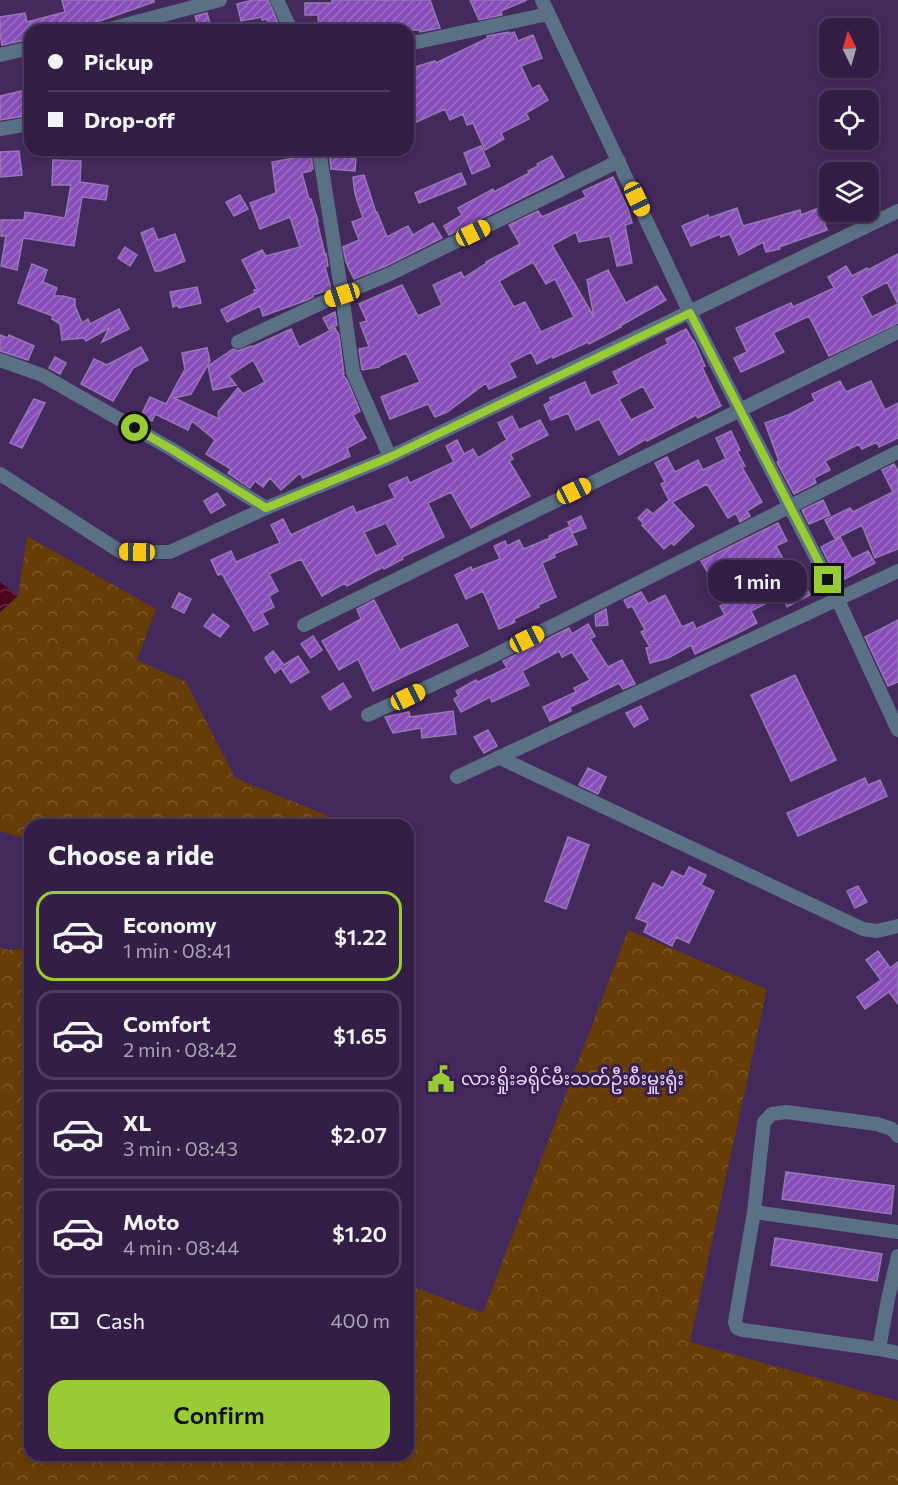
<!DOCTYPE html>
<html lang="en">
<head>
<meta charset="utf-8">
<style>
  :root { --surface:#331f45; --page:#3b274c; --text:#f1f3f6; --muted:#a9a2b3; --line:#4e3d5e; --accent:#99cb35 }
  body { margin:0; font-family:Commissioner,"Noto Sans Myanmar",sans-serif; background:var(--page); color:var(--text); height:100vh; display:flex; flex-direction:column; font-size:22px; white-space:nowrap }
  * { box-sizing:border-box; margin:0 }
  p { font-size:20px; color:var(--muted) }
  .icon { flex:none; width:33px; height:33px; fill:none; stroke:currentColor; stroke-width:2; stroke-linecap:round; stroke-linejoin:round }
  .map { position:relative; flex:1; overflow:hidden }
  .panel { position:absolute; left:24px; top:819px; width:390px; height:642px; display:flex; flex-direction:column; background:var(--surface); border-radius:18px; box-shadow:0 3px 9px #0003,0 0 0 2px var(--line) }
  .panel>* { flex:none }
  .banner { position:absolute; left:24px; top:24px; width:390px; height:132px; border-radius:18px; box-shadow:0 3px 9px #0003,0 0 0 2px var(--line); display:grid; align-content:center; height:132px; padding:0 24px; background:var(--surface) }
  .needle { width:39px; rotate:355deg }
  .fabs { position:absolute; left:819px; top:18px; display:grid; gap:12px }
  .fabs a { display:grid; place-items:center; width:60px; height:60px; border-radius:12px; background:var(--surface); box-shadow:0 3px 9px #0003,0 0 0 2px var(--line); font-size:30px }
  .end { position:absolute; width:27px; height:27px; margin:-14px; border:8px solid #99cb35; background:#111; box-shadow:0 0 0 3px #111 }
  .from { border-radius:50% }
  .bubble { position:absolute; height:42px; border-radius:18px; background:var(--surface); box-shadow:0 3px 9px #0003,0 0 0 2px var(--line); font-size:20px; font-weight:600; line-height:42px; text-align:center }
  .car { position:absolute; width:18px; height:36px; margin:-18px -9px; border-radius:8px; box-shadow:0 0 4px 2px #0007; background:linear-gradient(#f5c518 24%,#345 0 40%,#f5c518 0 76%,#345 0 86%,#f5c518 0) }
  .banner b { display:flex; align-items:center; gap:21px; height:57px; font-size:22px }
  .banner b+b { border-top:2px solid var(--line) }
  .banner i { width:15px; height:15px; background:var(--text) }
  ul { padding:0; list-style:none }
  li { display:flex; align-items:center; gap:18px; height:90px; margin:0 12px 9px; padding:0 12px; border:3px solid var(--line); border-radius:18px }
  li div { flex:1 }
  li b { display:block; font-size:22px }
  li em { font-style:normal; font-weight:600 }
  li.selected { border-color:var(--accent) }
  li>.icon { width:54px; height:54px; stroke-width:1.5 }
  h2 { padding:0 24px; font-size:27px; line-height:72px }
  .pay { display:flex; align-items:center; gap:15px; height:66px; padding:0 24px; font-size:22px }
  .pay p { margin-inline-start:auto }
  .cta { display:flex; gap:12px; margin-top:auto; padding:12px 24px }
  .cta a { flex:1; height:69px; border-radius:18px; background:var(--accent); color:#111; font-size:24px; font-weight:600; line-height:69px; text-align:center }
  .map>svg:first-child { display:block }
  .forest { fill:url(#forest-crowns) }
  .water { fill:url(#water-waves) }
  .building { fill:url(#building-hatch); stroke:#9679b4; stroke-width:1.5; fill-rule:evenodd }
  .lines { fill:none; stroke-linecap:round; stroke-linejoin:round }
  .street { stroke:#5a7084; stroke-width:14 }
  .route { stroke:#99cb35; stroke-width:8 }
  .labels { text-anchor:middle; stroke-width:6; stroke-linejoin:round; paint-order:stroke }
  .poi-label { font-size:18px; fill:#e9dafa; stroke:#391e51; text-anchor:start }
</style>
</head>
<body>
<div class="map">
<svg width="898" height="1485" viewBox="0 0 898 1485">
  <defs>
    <pattern id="forest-crowns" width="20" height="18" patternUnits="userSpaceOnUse" patternTransform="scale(1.5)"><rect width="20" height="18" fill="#663d07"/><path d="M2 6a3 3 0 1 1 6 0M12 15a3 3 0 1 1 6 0" fill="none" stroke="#7c582c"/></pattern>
    <pattern id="water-waves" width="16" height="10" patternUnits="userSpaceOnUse" patternTransform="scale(1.5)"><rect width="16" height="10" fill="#4b051e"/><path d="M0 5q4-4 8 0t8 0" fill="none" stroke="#652940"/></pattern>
    <pattern id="building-hatch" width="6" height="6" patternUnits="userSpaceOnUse" patternTransform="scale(1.5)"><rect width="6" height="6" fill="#874db9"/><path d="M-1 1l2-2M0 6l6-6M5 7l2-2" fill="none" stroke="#9e6ec7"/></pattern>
  </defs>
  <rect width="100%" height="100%" fill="#44295c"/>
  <path class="forest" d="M27 536 156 609 137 660 186 682 235 778 351 825H30V840L0 831V612L18 596Z
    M628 930 767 989 690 1342 898 1401V1485H0V947L8 950 30 948V1455H408V1285L483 1313Z"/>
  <path class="water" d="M0 582 18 596 0 612Z"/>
  <path class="building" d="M62 0H154V2L74 30H28L30 39 2 45 0 34V17L25 13 27 22 65 12Z
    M253 0H268L281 30H269L267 19 262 20V17L241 21 237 4Z
    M332 0H430L440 28 420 32 419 30H372L370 25 319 30 318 15H305V3H332Z
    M470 0H527L501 11 502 15 479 20Z
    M207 13 211 27 199 30 195 16Z
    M509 32 510 34 514 32 518 41 533 35 542 58 521 66 532 89 539 85 548 100 526 113 529 119 501 133 504 139 485 150 473 123 467 125 463 114 450 120 445 109 412 124 411 121 408 123V69L435 61 436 63 488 38 487 36Z
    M30 89V115L0 120V96Z
    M481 146 490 166 472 174 464 153Z
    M329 150H364L350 159 356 158 355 171 331 169Z
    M19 151 22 175 1 177 0 152Z
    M311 155 313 169H311V171L302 173 309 199H311L318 221H317L325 255 326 254 328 266 325 267 331 289 313 295V297L307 300 263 316 260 306 227 322 221 310 255 293 254 290 257 289 242 260 262 250 266 256 300 247 290 217 260 229 250 203 276 193 272 162Z
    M552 156 564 177 449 235 444 226 462 215 458 208 493 189 494 192 529 173 528 171 538 166 537 164Z
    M53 160 81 161 80 182 108 186 106 200 82 197 74 246 23 238 17 270 1 266 6 236H1V220H24L25 212 65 218 71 185H52Z
    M461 173 466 184 419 203 415 193Z
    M364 175 376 213 377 212 387 237 408 226 413 235 433 223 442 238 386 266 354 279 346 262 343 247 359 240 352 222 363 218 355 194 353 177Z
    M613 177 628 209 632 223 625 225 632 263 617 266 610 236 579 242 576 232 552 245 594 317 587 280 608 270 626 303 657 286 666 300 620 326 621 327 589 344 588 342 553 358 552 356 537 364 531 352 509 363 516 377 489 389 486 383 447 412 435 417 428 404 390 419 381 397 420 382 406 353 379 366V367L362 370 359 349 369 347 360 323 367 321 359 304 402 285 418 316 442 305 433 285 461 272 464 278 487 263 486 262 520 244 509 225 538 211 542 217 586 197 583 191ZM533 262 546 284 555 279 574 317 541 332 525 302 514 307 499 281Z
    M240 195 248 209 234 216 226 202Z
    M737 208 743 226 800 210 801 215 819 208 827 230 779 247 780 249 766 252 763 242 739 255 730 234 721 237 720 234 691 246 682 226 708 215 709 218Z
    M153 228 158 240 175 234 185 261 160 271H155L141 233Z
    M125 247 137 255 130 266 118 258Z
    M898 254V323L829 356 809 316 773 333 784 352 741 372 734 358 747 352 736 328 791 303 793 307 834 288 828 277 846 266 852 276 867 268 868 270ZM887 282 898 304 872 317 861 296Z
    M32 264 47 270 43 282 57 288 54 296H63L75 299V306L82 323 88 319 90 324 119 309 129 329 102 342 109 328 86 341 84 338 62 340 60 324 52 319 53 316 18 303Z
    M197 287 201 303 179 308 177 305 173 307 170 292Z
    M335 312 337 325 329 329 323 318Z
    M335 328 339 335 344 374H342L347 380 360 411 353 415 366 438 347 448 350 456 303 478 300 473 281 490 270 478 263 487 255 481 250 488 228 473 231 469 206 454 215 440 192 421 188 430 155 414 152 421 141 416 150 397 166 404 185 369 182 353 207 348 210 361 191 394 174 398 219 419 218 412 238 388 243 394 265 382 253 360 229 376 236 385 213 390 208 366 233 349 238 351 251 346 252 347 291 329 299 347Z
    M686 329 693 341H694L705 366 702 367 721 406 698 418 696 415 647 441 646 439 619 455 599 419 576 430 568 413 551 420 544 405 551 401 550 398 585 382 591 396 619 384 613 372 668 344 666 339ZM643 386 655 408 631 420 619 399Z
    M0 335 8 338 9 335 34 346 28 360 0 351Z
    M141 347 148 360 133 368 113 401 81 384 94 359 107 365Z
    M55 357 66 363 60 374 49 368Z
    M840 381 846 392 871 381 885 410 898 403V438L879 447 877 442 862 449 859 444 825 461 830 470 814 478 816 483 794 494 777 462 779 461 765 423 788 415 815 401 812 394Z
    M34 399 45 403 22 448 10 443Z
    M512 416 519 430 540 420 548 435 510 454 513 459 509 461 530 496 471 528 451 492 428 503 444 537 402 557 403 559 384 569 383 567 347 586 345 583 322 596 301 559 269 574 278 591 269 596 274 607 262 613 268 624 254 631 222 574 218 575 211 560 231 551 236 562 280 543 271 525 283 519 291 535 353 506 356 513 395 498 389 485 407 477 410 483 454 462 446 446 457 440 464 454 473 449 478 458 507 440 498 423ZM386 523 398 545 376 556 364 532Z
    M731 431 740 450 737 451 745 466 742 467 762 502 747 511 750 516 740 522 736 513 728 518 707 484 672 502 694 526 674 545 671 543 664 549 642 525 643 523 638 518 647 509 653 514 669 500 661 484 665 482 655 463 667 457 675 472 698 460 703 470 726 459 716 438Z
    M894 464 898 471V549L875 558 862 525 835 539 825 520 850 508 853 512 893 492 882 470Z
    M217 493 225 505 211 513 204 501Z
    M823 500 830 515 809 524 802 510Z
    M581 516 586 528 573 533 568 522Z
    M778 523 787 541 776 546 790 571 796 568 810 595 787 607 782 595 751 611 757 623 736 634 695 654 691 645 668 658 650 663 646 648 650 647 641 632 645 630 632 606 628 608 624 600 641 592 648 604 665 595 682 627 693 622 696 629 725 615 720 606 726 603 709 573H708L701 561Z
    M569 527 577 544 554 554 555 557 542 563 556 597 538 605 539 607 514 619 515 622 499 629 483 591 466 599 455 575 471 567 472 570 500 559 494 546 505 541 507 546 519 540 524 549 550 538 549 536Z
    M840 537 852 559 868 551 875 563 839 582 821 547Z
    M179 593 191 599 184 613 172 607Z
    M374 600 400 650 457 624 468 646 373 691 358 659 339 670 322 641 361 619 357 609Z
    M606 609 608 625 596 626 595 615Z
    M213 614 229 626 220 637 204 626Z
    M898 620V682L888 686 865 637Z
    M588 624 595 636 590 639 608 667 622 660 635 684 623 689 619 683 570 707 571 711 550 721 543 707 576 692 574 688 590 680 572 652 562 657 559 651 522 671 529 685 492 702 490 697 461 712 454 699 459 696 456 691 476 680 478 682 507 668 503 661 569 628 572 634Z
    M313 636 322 650 311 658 301 644Z
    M273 651 284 665 298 656 309 672 291 683 281 668 275 673 268 663 265 658Z
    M795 675 836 760 791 781 751 695Z
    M343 683 351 697 330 710 322 697Z
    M641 706 648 719 634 727 626 713Z
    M453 711 456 734 422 738 421 728 393 733 385 717 409 712 410 717Z
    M488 730 497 746 484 753 474 737Z
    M588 768 606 777 598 794 579 785Z
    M865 778 868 785 880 780 887 796 798 836 787 813Z
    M568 837 589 845 566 909 545 901Z
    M689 867 706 875 701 885 714 891 689 943 676 937 672 946 644 932 648 923 636 918 653 883 663 888 672 871 684 877Z
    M858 886 867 902 855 908 847 891Z
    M878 951 890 968 898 962V1004L889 992 865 1009 857 997 881 980 866 960Z
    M786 1172 894 1186 891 1214 782 1199Z
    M775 1238 882 1254 877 1281 771 1265Z"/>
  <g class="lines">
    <path class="street" d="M277 0 291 30
      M542 0 690 313 837 598 898 730
      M106 30 220 0
      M408 44 548 14
      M0 55 30 48
      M0 129 30 124
      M319 150 342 295 353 372 390 457
      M238 342 330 299 390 274 619 161
      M0 360 42 375 173 450 266 508
      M0 474 121 552H170L266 508 390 457 898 211
      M304 625 898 332
      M368 715 487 659 898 452
      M498 757 863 929 877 931 898 926
      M457 777 898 571
      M898 1136 892 1129 877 1124 786 1112 772 1114 764 1122 754 1212 735 1322 737 1328 743 1330 879 1349 898 1353
      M754 1212 898 1232
      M879 1349 888 1299 898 1256"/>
  </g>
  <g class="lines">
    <path class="route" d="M135 428 173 450 266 508 390 457 690 313 828 580"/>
  </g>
  <defs>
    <symbol id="civic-bare" viewBox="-9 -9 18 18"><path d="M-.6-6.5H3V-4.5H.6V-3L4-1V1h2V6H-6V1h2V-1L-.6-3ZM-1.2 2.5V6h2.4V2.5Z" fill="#99cb35" stroke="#391e51" stroke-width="2.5" paint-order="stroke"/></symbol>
  </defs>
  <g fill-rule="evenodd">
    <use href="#civic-bare" x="422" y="1060" width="38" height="38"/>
  </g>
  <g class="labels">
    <g class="poi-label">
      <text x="461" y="1085">လားရှိုးခရိုင်မီးသတ်ဦးစီးမှူးရုံး</text>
    </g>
  </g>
</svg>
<div class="fabs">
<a><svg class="needle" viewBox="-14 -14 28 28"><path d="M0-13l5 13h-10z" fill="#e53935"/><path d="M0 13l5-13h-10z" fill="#a9a2b3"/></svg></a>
<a><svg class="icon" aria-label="locate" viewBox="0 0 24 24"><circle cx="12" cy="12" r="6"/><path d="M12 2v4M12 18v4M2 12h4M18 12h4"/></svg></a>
<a><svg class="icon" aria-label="layers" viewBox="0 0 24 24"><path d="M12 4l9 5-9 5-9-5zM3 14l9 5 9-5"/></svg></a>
</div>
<i class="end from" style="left:135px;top:428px"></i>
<i class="end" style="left:828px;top:580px"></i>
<div class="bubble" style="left:708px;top:560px;width:99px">1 min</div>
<i class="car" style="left:637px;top:199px;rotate:155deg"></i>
<i class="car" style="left:473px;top:233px;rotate:64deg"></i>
<i class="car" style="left:342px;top:295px;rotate:252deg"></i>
<i class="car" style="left:574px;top:491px;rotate:64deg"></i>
<i class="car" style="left:137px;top:552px;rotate:271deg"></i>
<i class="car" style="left:527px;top:639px;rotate:63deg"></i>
<i class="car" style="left:408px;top:697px;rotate:64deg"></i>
<div class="banner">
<b><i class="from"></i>Pickup</b>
<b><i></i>Drop-off</b>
</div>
<section class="panel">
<h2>Choose a ride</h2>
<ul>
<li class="selected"><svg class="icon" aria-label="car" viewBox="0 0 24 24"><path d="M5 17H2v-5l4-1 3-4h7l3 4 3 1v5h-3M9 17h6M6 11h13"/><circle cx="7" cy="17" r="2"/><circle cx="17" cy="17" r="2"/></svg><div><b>Economy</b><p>1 min · 08:41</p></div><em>$1.22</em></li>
<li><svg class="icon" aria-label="car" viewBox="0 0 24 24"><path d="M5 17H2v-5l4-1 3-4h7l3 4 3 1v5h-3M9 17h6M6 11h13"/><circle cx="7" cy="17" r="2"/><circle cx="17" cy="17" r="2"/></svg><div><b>Comfort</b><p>2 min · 08:42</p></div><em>$1.65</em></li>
<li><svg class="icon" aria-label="car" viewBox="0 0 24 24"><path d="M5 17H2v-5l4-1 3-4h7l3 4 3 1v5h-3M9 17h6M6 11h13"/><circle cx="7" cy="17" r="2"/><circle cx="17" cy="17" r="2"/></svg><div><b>XL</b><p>3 min · 08:43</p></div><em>$2.07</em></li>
<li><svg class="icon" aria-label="car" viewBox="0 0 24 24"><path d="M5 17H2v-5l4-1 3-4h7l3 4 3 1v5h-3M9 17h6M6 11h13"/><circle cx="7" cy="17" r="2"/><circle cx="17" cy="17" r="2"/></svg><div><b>Moto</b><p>4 min · 08:44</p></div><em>$1.20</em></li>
</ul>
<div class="pay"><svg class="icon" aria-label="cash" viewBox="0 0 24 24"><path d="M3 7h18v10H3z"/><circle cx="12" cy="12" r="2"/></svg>Cash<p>400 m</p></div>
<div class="cta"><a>Confirm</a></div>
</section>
</div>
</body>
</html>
